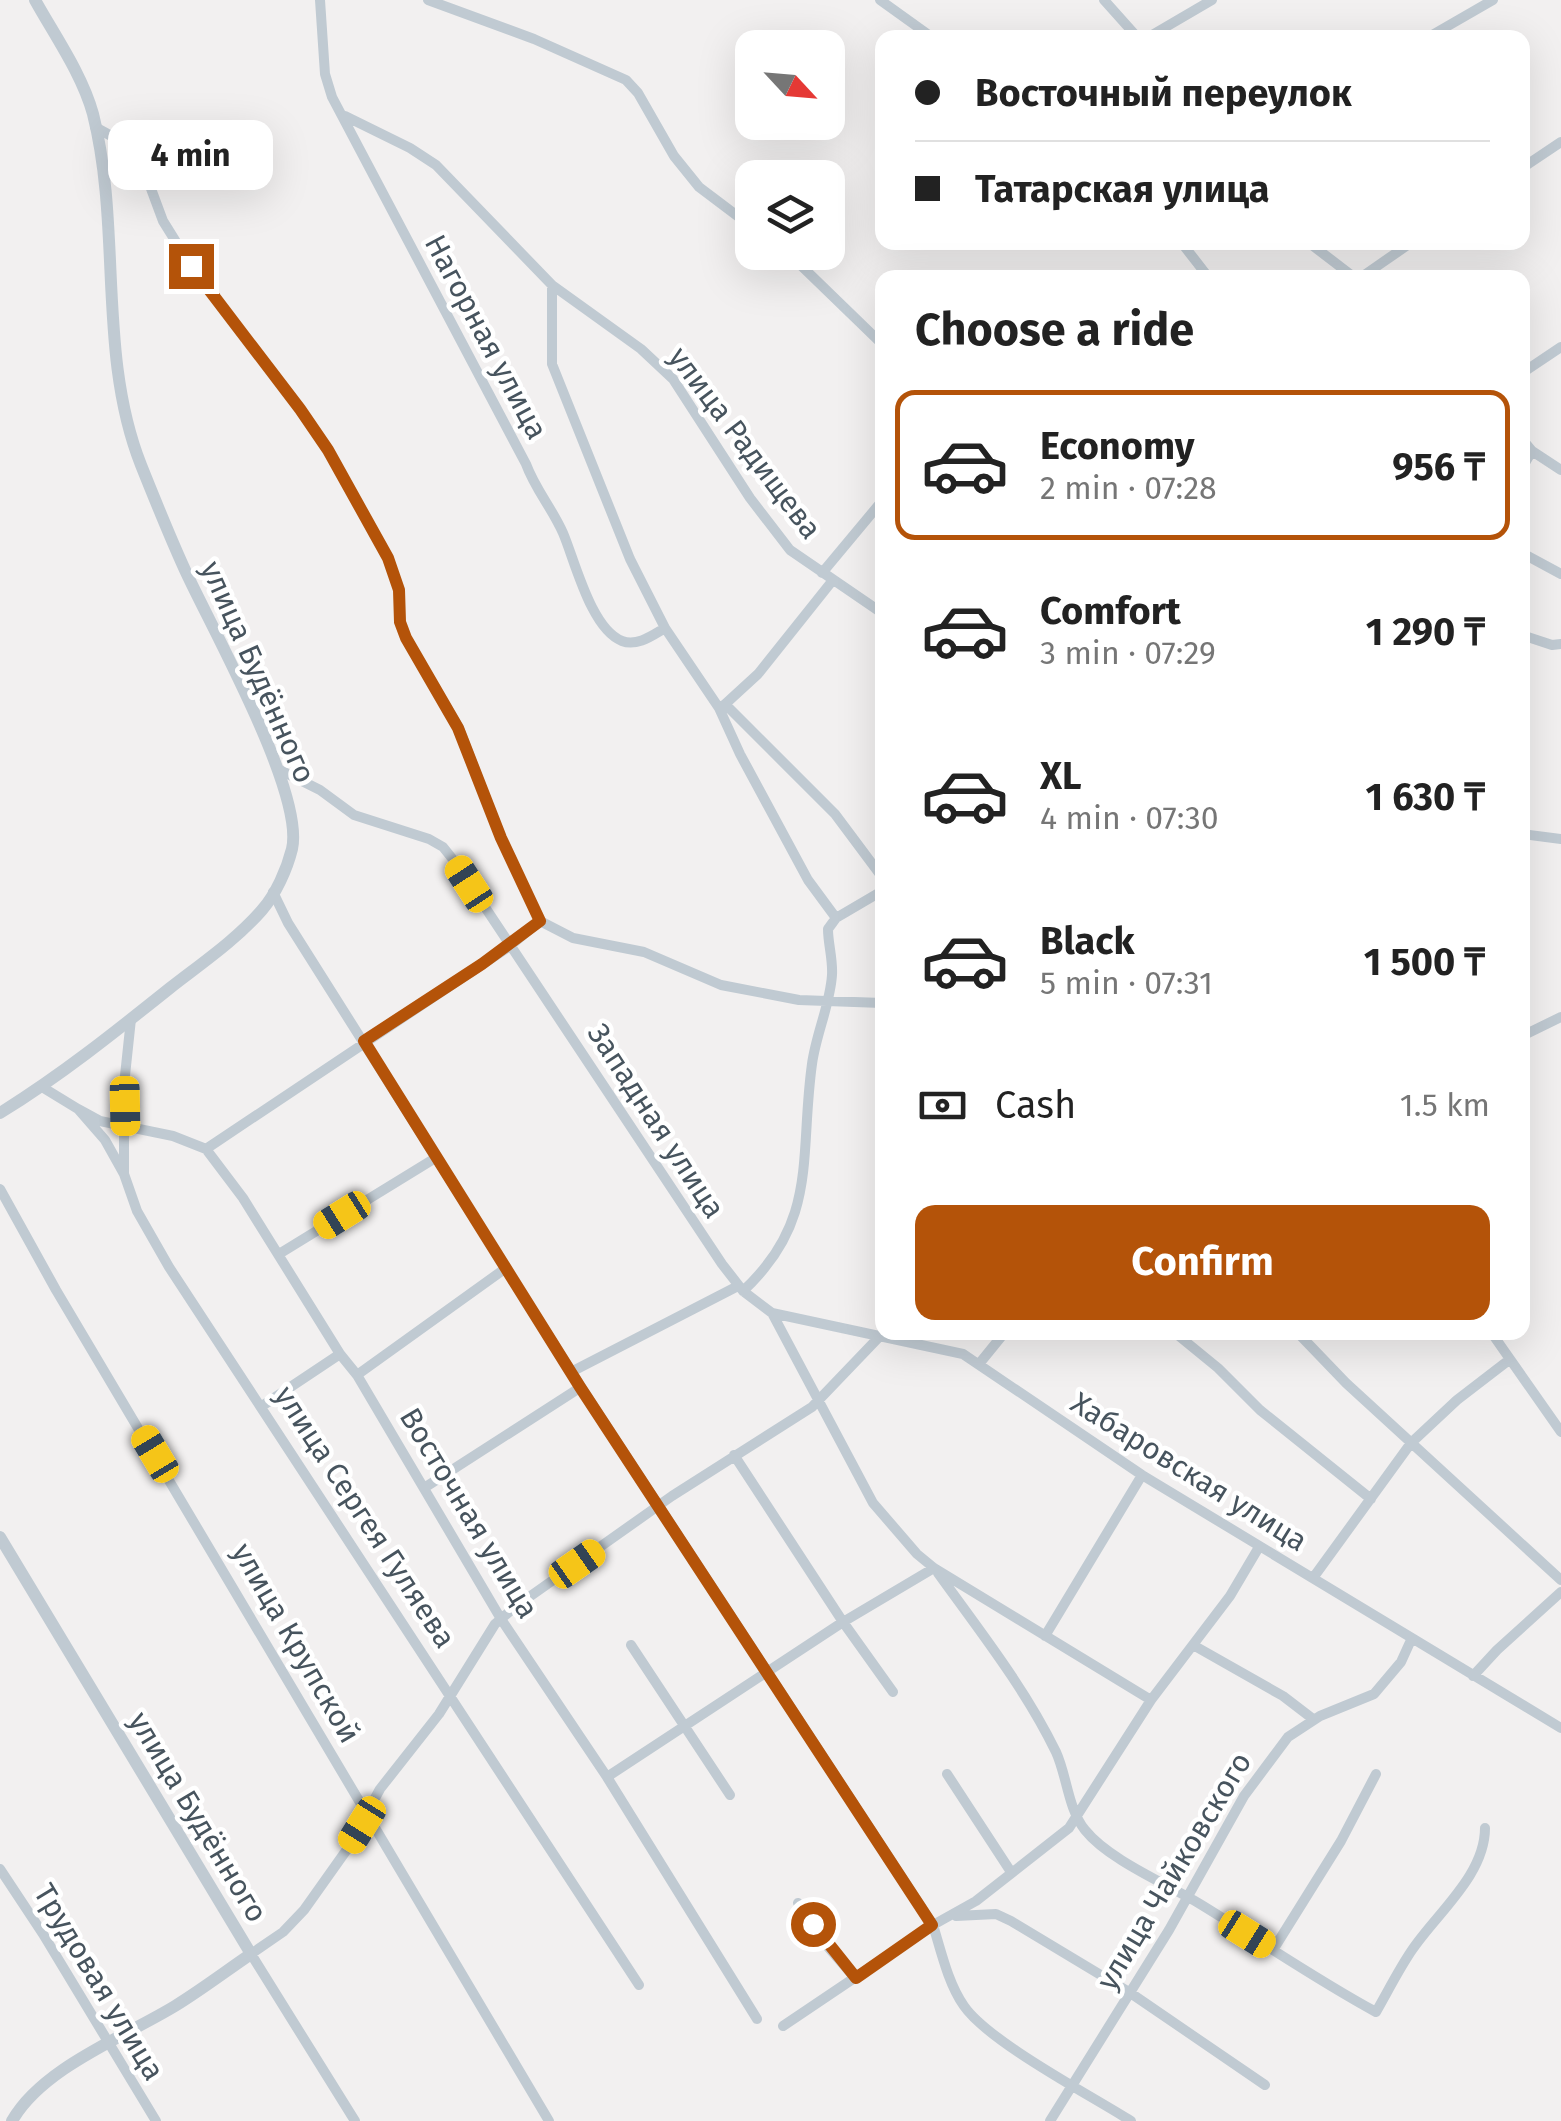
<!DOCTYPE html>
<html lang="en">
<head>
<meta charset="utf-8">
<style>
  :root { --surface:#fff; --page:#f2f2f2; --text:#222; --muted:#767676; --line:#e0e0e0; --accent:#b45309 }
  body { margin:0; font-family:"Fira Sans",sans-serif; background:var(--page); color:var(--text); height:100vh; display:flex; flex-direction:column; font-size:38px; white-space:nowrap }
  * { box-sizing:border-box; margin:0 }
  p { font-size:32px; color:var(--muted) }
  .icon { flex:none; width:55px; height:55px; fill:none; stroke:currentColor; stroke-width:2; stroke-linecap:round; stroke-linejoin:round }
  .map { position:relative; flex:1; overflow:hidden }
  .drawer { position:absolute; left:875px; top:270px; width:655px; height:1070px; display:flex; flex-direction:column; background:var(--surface); border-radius:20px; box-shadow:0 10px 40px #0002 }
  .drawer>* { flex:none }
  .banner { position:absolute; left:875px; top:30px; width:655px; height:220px; border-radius:20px; box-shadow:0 10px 40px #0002; display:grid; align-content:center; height:220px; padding:0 40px; background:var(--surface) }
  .needle { width:65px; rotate:116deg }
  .tools { position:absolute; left:735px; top:30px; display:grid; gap:20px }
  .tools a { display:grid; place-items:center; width:110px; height:110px; border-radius:20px; background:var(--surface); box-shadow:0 10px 40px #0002; font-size:50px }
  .end { position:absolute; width:45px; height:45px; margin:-22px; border:12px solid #b45309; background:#fff; box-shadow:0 0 0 5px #fff }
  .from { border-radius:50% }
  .bubble { position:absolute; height:70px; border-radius:20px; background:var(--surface); box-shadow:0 10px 40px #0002; font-size:32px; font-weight:700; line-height:70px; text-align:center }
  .car { position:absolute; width:30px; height:60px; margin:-30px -15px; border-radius:12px; box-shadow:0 0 8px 2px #0007; background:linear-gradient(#f5c518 24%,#345 0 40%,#f5c518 0 76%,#345 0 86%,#f5c518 0) }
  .banner b { display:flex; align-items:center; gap:35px; height:95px; font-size:38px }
  .banner b+b { border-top:2px solid var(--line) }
  .banner i { width:25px; height:25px; background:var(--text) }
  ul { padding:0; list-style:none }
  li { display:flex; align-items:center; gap:30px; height:150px; margin:0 20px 15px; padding:0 20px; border:5px solid transparent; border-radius:20px }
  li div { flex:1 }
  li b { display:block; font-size:38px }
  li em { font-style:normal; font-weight:700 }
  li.active { border-color:var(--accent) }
  li>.icon { width:90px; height:90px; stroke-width:1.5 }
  h2 { padding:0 40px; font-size:45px; line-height:120px }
  .pay { display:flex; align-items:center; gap:25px; height:110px; padding:0 40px; font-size:38px }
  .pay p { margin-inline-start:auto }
  .button { display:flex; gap:20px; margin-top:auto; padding:20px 40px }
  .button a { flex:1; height:115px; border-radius:20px; background:var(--accent); color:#fff; font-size:40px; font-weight:700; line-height:115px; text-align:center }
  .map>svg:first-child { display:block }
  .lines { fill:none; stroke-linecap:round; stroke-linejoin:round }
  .minor { stroke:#c0cad2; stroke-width:10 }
  .tertiary { stroke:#c0cad2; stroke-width:12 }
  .route { stroke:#b45309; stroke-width:12 }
  .labels { text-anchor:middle; stroke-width:9; stroke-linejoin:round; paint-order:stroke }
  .street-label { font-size:30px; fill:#47545e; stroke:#fff }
</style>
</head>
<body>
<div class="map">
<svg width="1561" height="2121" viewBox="0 0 1561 2121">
  <rect width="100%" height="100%" fill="#f2f0f0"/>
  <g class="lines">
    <path class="minor" d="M320 0 325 74 332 97 526 464C535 489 552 508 563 533 575 561 591 629 622 641 637 647 653 635 665 628
      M428 0 534 39 626 80 638 93 674 156 699 187 752 227
      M880 0 933 38
      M1104 0 1138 38
      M1147 38 1212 0
      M1427 38 1493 0
      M345 116 410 148 436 165 552 285 641 349 673 379 750 498 790 550 882 613
      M95 127 124 143 150 186 163 221 191 266 300 409 328 450 388 558 399 590 400 622 406 638 459 728 501 838 540 921 573 938 644 952 721 985 799 1000 882 1003
      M1522 168 1561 142
      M1181 242 1209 278
      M1308 242 1355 278
      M787 252 882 344
      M1360 278 1412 242
      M552 285V364L630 559 665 628 719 708 740 754 808 880 836 918
      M1522 373 1561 347
      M1522 439 1532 451 1561 470
      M1522 468 1532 451
      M1522 553 1561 574
      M822 573 882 501
      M1522 635 1552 645 1561 644
      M725 704 835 814 882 877
      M722 707 758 674 833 580
      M278 769 320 790 354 815 429 839 443 847 455 862 722 1264 743 1291 772 1313 873 1503 917 1554 934 1568 1151 1700
      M1522 834 1561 839
      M273 892 288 923 581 1387 933 1925C941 1951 948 1983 964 2006 989 2042 1090 2095 1131 2121
      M1522 1036 1561 1017
      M42 1087 78 1109 105 1140 124 1174 137 1211 169 1267 639 1985
      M78 1109 100 1121 173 1136 206 1149 243 1198 340 1354 357 1375 501 1619 607 1777 757 2019
      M206 1149 510 946 540 921
      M124 1173V1085L131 1019
      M0 1189 56 1290 549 2121
      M279 1254 437 1157
      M743 1291C819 1220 799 1157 812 1064 816 1034 830 1005 832 975 833 959 828 944 828 929L836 918 882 891
      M772 1313 963 1354 1142 1475 1561 1728
      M1174 1332 1218 1368 1260 1410 1371 1499
      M1297 1332 1346 1383 1561 1580
      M1491 1332 1561 1432
      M979 1364 1005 1332
      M571 1372 738 1286
      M357 1375 506 1268
      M262 1406 340 1354
      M734 1455 843 1622 893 1692
      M424 1488 581 1387
      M938 1573C979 1630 1025 1688 1056 1752 1067 1776 1068 1809 1085 1830 1109 1860 1167 1884 1200 1904 1259 1940 1315 1979 1376 2012 1388 1991 1399 1969 1412 1950 1437 1913 1485 1875 1485 1828
      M1313 1578 1411 1443 1457 1400 1509 1360
      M1045 1636 1142 1475
      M631 1645 730 1795
      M1193 1645 1283 1696 1313 1719
      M1473 1676 1497 1650 1561 1592
      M947 1774 1011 1872
      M607 1777 843 1622 934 1568
      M0 1869 43 1934 156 2121
      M798 1903 828 1947 855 1978
      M956 1916 996 1914 1011 1921 1129 1992 1265 2085
      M1273 1950 1341 1841 1376 1774
      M783 2026 933 1925 976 1901 1069 1828 1151 1700 1230 1596 1259 1547
      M355 2121 251 1954 283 1932 304 1910 348 1848 380 1789 439 1714 495 1624 515 1607 672 1496 812 1407 880 1336
      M1050 2121 1169 1930 1244 1796 1288 1737 1320 1716 1374 1694 1401 1662 1411 1640"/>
    <path class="tertiary" d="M0 1113C60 1076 115 1032 170 988 202 963 236 940 262 910 276 894 287 869 292 849 305 793 211 627 185 570 169 535 155 500 141 465 97 354 122 229 93 114 82 74 55 36 35 0
      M0 1537 251 1954C226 1971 201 1990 175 2006 124 2037 42 2068 12 2121"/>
  </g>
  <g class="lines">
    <path class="route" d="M191 266 300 409 328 450 388 558 399 590 400 622 406 638 458 728 501 838 540 921 482 964 364 1041 580 1387 932 1925 856 1978 813 1924"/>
  </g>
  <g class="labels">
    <g class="street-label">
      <text transform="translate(486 337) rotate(62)" y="10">Нагорная улица</text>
      <text transform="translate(745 443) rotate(53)" y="10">улица Радищева</text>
      <text transform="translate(258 672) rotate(66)" y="10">улица Будённого</text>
      <text transform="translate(656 1121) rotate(57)" y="10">Западная улица</text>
      <text transform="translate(1189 1472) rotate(32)" y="10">Хабаровская улица</text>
      <text transform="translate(469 1513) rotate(59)" y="10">Восточная улица</text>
      <text transform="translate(365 1517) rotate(57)" y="10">улица Сергея Гуляева</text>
      <text transform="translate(296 1643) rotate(60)" y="10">улица Крупской</text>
      <text transform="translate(198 1817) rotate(59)" y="10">улица Будённого</text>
      <text transform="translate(1174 1871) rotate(-59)" y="10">улица Чайковского</text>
      <text transform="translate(99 1982) rotate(59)" y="10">Трудовая улица</text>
    </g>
  </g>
</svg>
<div class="tools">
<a><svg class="needle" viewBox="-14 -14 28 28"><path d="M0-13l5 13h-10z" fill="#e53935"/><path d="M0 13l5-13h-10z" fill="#767676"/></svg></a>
<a><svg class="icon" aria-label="layers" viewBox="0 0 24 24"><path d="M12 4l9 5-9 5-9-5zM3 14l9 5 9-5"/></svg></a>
</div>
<i class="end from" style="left:813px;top:1924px"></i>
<i class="end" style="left:191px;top:266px"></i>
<div class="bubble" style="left:108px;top:120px;width:165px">4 min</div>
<i class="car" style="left:469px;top:884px;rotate:327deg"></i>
<i class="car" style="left:125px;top:1106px;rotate:179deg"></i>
<i class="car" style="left:342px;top:1215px;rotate:238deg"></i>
<i class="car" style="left:155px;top:1454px;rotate:329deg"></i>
<i class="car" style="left:577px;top:1564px;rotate:55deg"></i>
<i class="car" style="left:362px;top:1825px;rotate:212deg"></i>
<i class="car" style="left:1247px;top:1934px;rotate:122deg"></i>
<div class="banner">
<b><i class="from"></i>Восточный переулок</b>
<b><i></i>Татарская улица</b>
</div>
<section class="drawer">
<h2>Choose a ride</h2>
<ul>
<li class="active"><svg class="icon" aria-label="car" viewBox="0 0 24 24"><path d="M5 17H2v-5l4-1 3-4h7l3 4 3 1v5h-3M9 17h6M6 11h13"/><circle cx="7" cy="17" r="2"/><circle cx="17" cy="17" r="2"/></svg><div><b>Economy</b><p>2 min · 07:28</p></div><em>956 ₸</em></li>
<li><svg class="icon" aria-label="car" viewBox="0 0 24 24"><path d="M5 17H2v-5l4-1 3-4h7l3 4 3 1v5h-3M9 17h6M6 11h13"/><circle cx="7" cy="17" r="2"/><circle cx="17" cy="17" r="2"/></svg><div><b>Comfort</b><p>3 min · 07:29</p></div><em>1 290 ₸</em></li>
<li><svg class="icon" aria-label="car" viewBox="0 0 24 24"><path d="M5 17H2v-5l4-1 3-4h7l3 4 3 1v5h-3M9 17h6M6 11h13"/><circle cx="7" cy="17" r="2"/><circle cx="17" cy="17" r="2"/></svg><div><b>XL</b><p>4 min · 07:30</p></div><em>1 630 ₸</em></li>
<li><svg class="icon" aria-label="car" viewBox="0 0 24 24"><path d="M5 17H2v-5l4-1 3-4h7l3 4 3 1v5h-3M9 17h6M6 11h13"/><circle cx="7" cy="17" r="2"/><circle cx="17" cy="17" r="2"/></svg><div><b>Black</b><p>5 min · 07:31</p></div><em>1 500 ₸</em></li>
</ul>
<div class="pay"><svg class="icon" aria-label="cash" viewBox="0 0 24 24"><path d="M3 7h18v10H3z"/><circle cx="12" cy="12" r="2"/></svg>Cash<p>1.5 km</p></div>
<div class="button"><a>Confirm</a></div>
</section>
</div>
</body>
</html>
